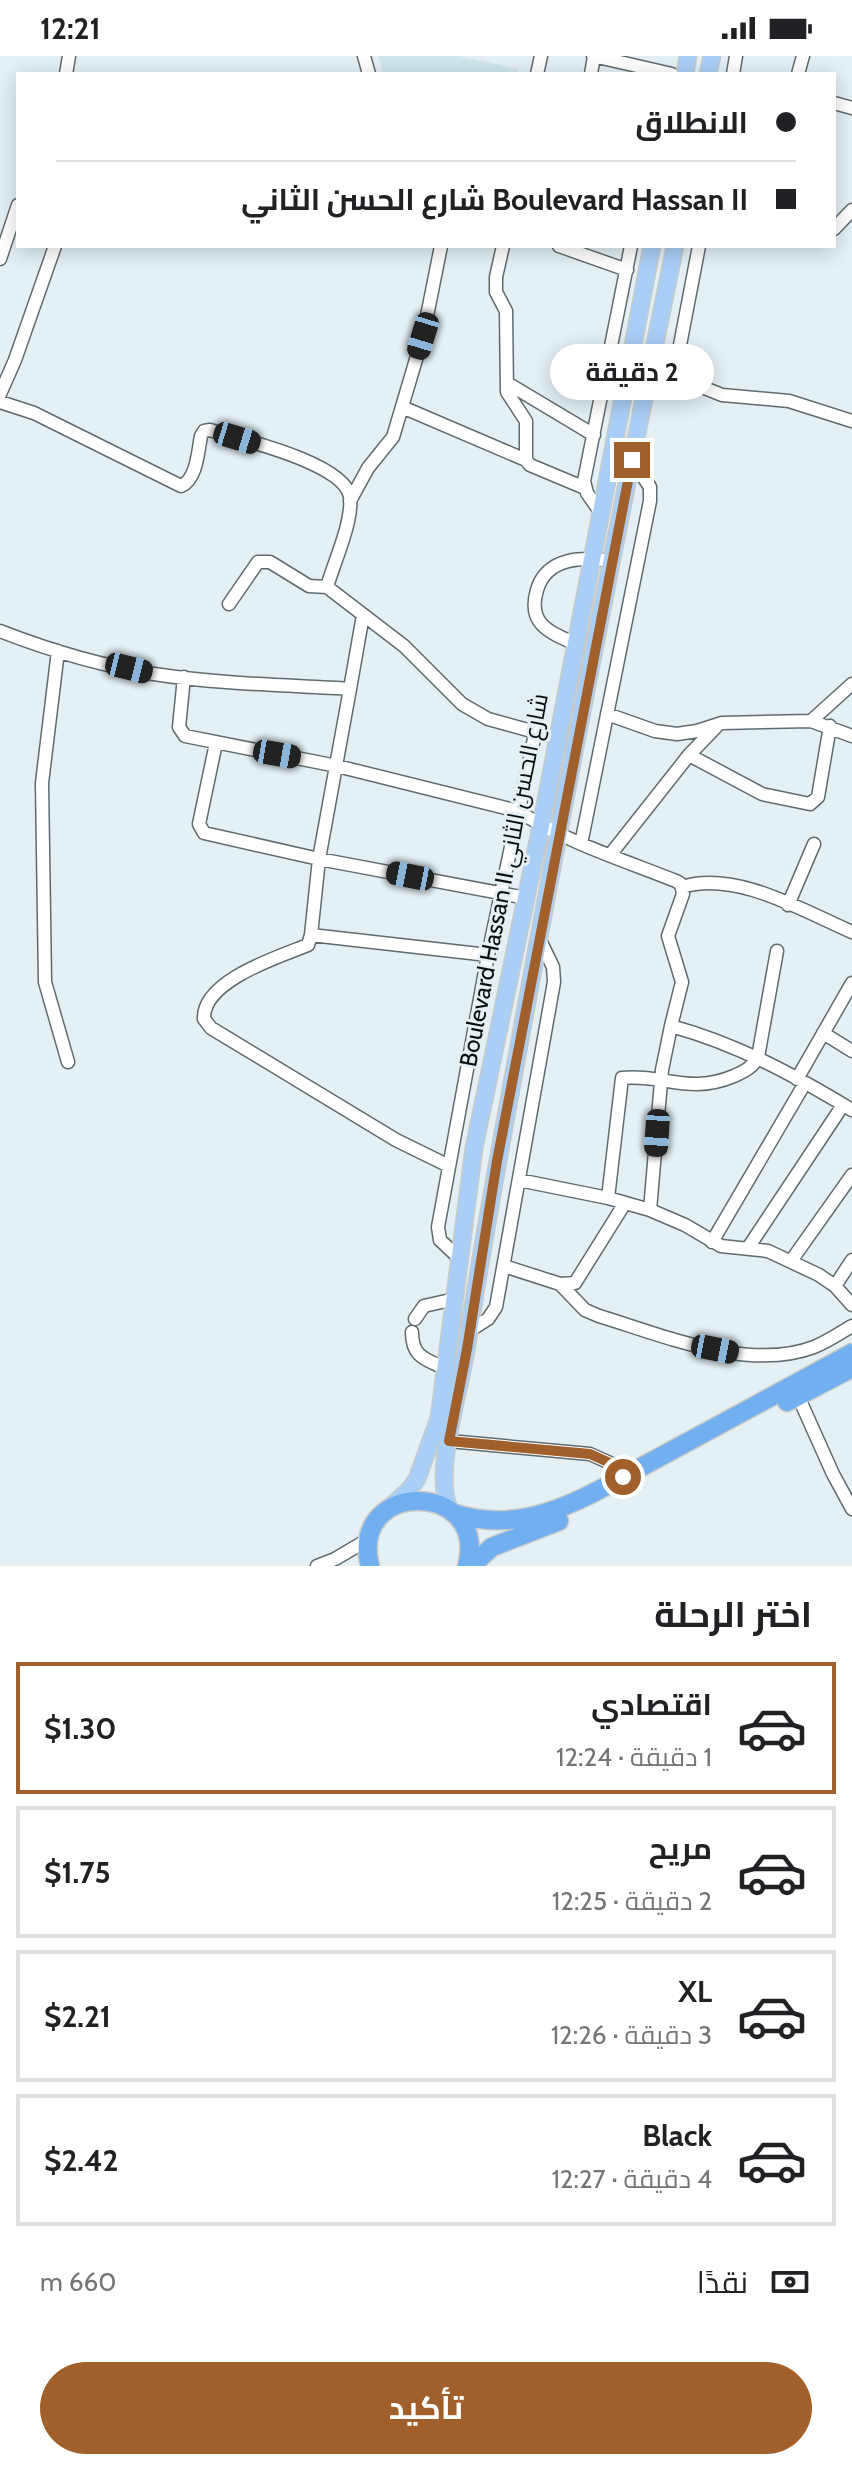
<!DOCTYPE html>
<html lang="ar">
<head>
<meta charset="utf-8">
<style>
  :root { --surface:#fff; --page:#f6f6f6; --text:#202124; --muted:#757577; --line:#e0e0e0; --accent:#a1602b }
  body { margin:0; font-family:Cabin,Cairo,sans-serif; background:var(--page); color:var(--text); direction:rtl; height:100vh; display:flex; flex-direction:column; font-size:30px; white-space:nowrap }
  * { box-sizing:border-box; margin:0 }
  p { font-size:26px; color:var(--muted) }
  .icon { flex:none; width:44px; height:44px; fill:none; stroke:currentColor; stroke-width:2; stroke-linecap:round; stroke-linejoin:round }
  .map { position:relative; height:1510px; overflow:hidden; direction:ltr }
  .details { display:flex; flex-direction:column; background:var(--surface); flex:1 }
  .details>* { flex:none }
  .hud { position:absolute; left:16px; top:16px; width:820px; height:176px; border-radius:0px; box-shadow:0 4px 20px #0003; direction:rtl; display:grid; align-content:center; height:176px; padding:0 40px; background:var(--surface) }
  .end { position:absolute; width:36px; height:36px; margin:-18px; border:10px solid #a1602b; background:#fff; box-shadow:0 0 0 4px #fff }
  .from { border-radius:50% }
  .bubble { position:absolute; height:56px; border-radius:28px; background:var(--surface); box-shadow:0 4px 20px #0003; font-size:26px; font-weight:700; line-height:56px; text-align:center; direction:rtl }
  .car { position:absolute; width:24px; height:48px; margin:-24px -12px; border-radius:10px; box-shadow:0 0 6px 2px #0007; background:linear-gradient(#222 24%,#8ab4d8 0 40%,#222 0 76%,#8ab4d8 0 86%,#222 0) }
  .hud b { display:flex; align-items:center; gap:28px; height:76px; font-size:30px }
  .hud b+b { border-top:2px solid var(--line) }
  .hud i { width:20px; height:20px; background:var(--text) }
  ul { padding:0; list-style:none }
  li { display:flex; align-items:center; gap:24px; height:132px; margin:0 16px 12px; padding:0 24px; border:4px solid var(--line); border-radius:0px }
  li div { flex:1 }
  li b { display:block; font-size:30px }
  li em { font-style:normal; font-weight:700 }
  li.current { border-color:var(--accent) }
  li>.icon { width:72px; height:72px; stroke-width:1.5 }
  h2 { padding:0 40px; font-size:36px; line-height:96px }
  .pay { display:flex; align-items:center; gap:20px; height:88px; padding:0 40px; font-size:30px }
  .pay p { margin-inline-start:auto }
  .button { display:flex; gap:16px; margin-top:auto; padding:16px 40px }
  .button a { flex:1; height:92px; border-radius:48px; background:var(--accent); color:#fff; font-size:32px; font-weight:700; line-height:92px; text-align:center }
  .status { display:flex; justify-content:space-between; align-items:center; height:56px; padding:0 40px; background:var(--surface); direction:ltr }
  .status svg { height:22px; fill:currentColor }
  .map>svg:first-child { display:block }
  .built { fill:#d1e7ec }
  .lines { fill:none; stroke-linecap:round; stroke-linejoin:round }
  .minor-casing { stroke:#606b6e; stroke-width:15 }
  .major-casing { stroke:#c9caca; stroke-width:19 }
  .highway-casing { stroke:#c9caca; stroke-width:21 }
  .minor { stroke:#fff; stroke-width:12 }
  .major { stroke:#aacff6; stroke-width:16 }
  .highway { stroke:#71aff0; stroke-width:18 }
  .route { stroke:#a1602b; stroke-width:10 }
  .labels { text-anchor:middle; stroke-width:6; stroke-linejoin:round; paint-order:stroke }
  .street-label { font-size:24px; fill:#090d0e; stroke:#e4f0f4 }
</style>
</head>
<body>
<div class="status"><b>12:21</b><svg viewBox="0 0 49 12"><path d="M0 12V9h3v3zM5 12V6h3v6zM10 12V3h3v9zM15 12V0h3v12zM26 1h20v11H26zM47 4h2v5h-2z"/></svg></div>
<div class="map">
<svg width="852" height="1510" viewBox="0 0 852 1510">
  <rect width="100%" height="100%" fill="#e4f0f4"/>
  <path class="built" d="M378 0H458L518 13 517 18H383Z"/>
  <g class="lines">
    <defs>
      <path id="minor" d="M364 0 369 18
        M593 0 672 18
        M66 18 69 0
        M537 18 541 0
        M591 18 594 0
        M733 18 736 0
        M798 18 803 0
        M834 47 852 52
        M834 173 852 154
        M503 190 496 221V236L506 255 507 336 526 365V404L530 409 585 432
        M559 190 627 214
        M699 190 676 310 682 323 722 339 789 345 852 365
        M0 203 18 149
        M507 327 594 379
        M0 338 15 304 55 190
        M0 346 34 357 181 430C197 423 198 395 201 380L204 375 210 374C240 383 345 407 350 441 353 466 334 506 327 531
        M402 351 526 404
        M350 445 368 412 393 381 423 280 441 190
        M601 457 587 437 584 425 631 190
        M229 548 258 506H270L309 530 327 531 404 590 462 648 488 663 557 682
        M0 575C49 594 102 610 154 618 218 628 285 629 350 633L319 803 311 879 488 899
        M576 588C549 576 527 568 537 534 547 500 584 501 612 505
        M58 595 42 727 45 926 68 1006
        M184 621 179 671 185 680 337 710 518 755C566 786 623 804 676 825L681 828 683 838 668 880 682 926 671 970C737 988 794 1019 852 1054
        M350 633 363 559
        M607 658 655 675 677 678 697 675 722 667 811 665 852 680
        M811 665 852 628
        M216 687 199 768 204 777 319 803 526 842
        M689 699 762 738 810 748 818 741 830 670
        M581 788 650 445V431L632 404
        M610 799 689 699 716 671
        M682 831C736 814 803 855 852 876
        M788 849 814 788
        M311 879 308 889C278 901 202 925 204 963L211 972 396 1084 449 1110
        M823 977 852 995
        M797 1023 852 927
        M519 1124 608 1142 650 1154 685 1169 721 1190 768 1195 819 1219 835 1230 852 1249
        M608 1142 622 1022C665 1018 688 1039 734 1020 745 1015 753 1011 758 1001L777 895
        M650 1154 662 1014 671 970
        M712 1186 805 1027
        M748 1192 843 1049
        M459 1202 440 1184 438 1171 488 899 535 678
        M791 1205 852 1119
        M504 1210 560 1228 575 1227 625 1147
        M560 1228 585 1254 599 1260C662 1279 749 1316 814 1291 827 1286 840 1277 852 1270
        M835 1230 852 1204
        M415 1263 424 1250 455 1243
        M469 1275 488 1263 496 1251 554 926 553 911 539 882
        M412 1276C412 1302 426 1303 446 1313
        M798 1340 833 1418 852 1453
        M449 1385 590 1398 610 1407 623 1421
        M317 1510 335 1503 369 1483"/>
      <path id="major" d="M685 18 688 0
        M708 18 712 0
        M388 1453 409 1434 417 1423 439 1362 474 1092 541 770 652 190
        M449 1453C433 1413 461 1333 467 1288 488 1152 514 1017 539 881 582 650 628 420 675 190"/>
      <path id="highway" d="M787 1346 852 1312
        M453 1457C504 1474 551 1459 597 1435L852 1297
        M370 1510C348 1422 490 1425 467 1510
        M471 1510 492 1491 559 1465"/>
    </defs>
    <use href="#minor" class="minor-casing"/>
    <use href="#major" class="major-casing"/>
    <use href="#highway" class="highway-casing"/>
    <use href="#minor" class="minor"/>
    <use href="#major" class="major"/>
    <use href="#highway" class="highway"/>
  </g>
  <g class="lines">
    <path class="route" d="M623 1421 610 1407 590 1398 449 1385 467 1293 497 1105 632 404"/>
  </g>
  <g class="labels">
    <g class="street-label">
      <text transform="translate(504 824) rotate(-79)" y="8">Boulevard Hassan II شارع الحسن الثاني</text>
    </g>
  </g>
</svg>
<i class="end from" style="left:623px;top:1421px"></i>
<i class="end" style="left:632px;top:404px"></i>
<div class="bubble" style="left:550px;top:288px;width:164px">2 دقيقة</div>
<i class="car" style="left:423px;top:280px;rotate:197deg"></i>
<i class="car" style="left:237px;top:382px;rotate:107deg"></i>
<i class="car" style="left:129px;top:612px;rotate:104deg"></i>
<i class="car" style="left:277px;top:698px;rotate:100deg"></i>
<i class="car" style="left:410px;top:820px;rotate:281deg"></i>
<i class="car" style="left:657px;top:1077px;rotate:184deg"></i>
<i class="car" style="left:715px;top:1293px;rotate:101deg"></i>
<div class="hud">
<b><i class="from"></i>الانطلاق</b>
<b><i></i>Boulevard Hassan II شارع الحسن الثاني</b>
</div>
</div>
<section class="details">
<h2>اختر الرحلة</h2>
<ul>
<li class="current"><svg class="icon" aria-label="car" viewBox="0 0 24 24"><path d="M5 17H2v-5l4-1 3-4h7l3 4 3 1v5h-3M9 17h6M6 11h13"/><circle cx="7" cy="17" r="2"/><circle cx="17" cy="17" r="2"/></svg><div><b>اقتصادي</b><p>1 دقيقة · 12:24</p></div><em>$1.30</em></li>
<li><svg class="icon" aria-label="car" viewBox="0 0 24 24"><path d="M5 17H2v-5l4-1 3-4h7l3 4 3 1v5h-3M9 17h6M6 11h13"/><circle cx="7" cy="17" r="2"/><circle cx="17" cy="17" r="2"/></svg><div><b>مريح</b><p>2 دقيقة · 12:25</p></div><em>$1.75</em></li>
<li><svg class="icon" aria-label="car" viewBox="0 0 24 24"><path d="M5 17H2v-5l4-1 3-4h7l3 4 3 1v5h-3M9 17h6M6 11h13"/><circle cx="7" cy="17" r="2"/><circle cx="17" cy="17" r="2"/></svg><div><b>XL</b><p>3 دقيقة · 12:26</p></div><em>$2.21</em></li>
<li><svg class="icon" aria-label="car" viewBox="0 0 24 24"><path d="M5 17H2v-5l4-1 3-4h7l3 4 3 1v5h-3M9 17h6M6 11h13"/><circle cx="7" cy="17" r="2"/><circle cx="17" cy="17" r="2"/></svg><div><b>Black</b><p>4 دقيقة · 12:27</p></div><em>$2.42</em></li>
</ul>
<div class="pay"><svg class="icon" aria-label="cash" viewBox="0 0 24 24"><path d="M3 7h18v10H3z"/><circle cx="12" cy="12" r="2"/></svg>نقدًا<p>660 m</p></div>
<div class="button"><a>تأكيد</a></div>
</section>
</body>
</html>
